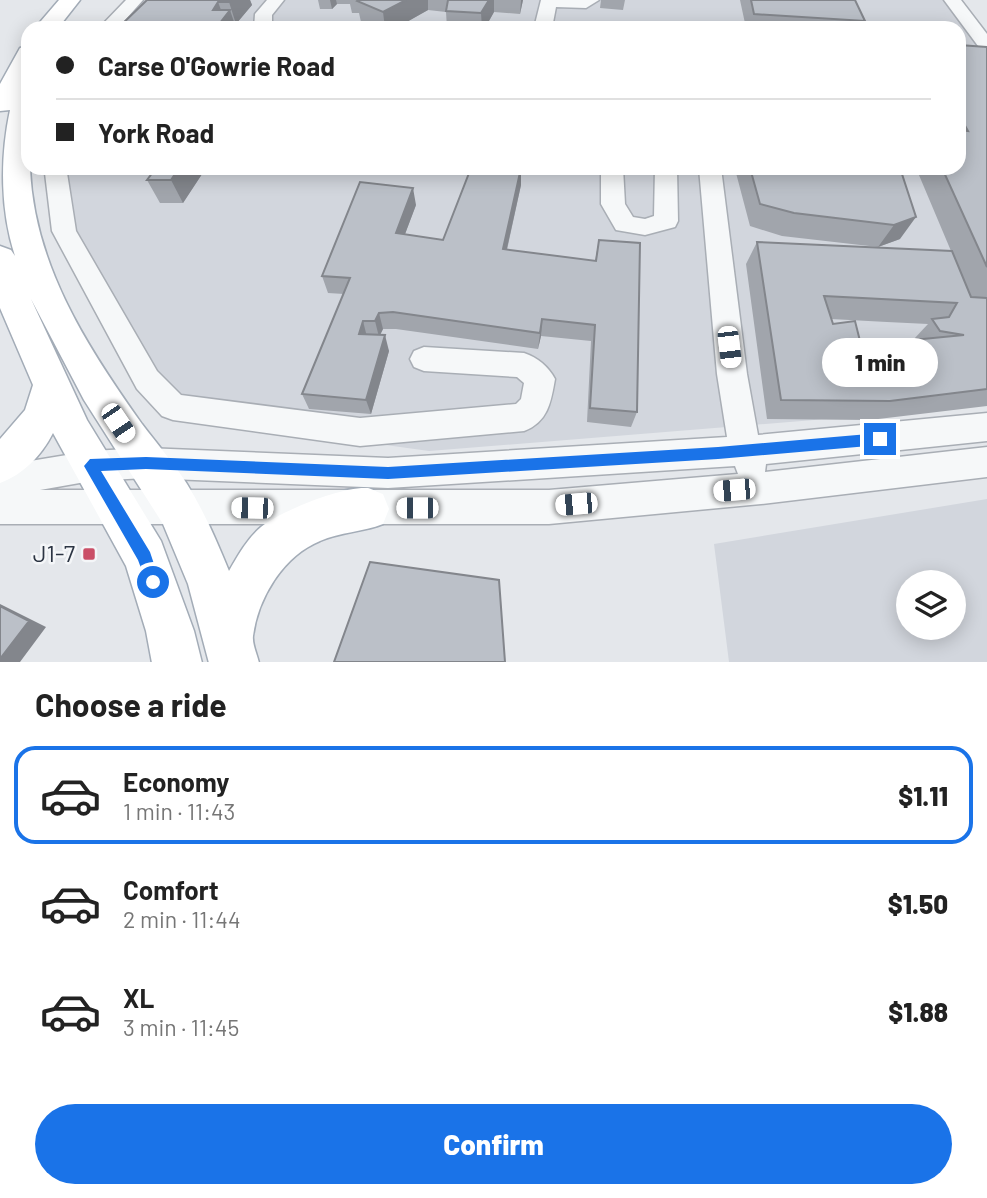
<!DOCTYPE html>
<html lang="en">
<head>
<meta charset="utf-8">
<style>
  :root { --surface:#fff; --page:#f2f2f2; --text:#222; --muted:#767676; --line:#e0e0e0; --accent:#1a73e8 }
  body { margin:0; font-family:Barlow,sans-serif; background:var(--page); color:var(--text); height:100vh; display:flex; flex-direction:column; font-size:26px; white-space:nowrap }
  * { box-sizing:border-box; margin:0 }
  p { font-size:23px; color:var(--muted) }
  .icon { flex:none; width:38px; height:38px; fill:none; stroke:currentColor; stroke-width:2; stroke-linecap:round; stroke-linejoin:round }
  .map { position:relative; height:662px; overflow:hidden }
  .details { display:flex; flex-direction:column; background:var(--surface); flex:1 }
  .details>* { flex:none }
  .guide { position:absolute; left:21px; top:21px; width:945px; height:154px; border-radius:21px; box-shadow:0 4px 18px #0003; display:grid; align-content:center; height:154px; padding:0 35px; background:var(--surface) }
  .fabs { position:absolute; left:896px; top:570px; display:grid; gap:14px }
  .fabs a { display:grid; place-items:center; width:70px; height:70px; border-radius:50%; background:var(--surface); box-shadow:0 4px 18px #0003; font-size:35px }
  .end { position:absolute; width:32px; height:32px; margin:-16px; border:9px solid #1a73e8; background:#fff; box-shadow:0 0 0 4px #fff }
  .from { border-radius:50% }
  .bubble { position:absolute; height:49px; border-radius:24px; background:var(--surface); box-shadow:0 4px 18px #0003; font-size:23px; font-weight:800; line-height:49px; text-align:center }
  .car { position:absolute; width:21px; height:42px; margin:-21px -10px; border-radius:9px; box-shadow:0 0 5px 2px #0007; background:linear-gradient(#fff 24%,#345 0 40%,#fff 0 76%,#345 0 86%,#fff 0) }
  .guide b { display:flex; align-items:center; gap:24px; height:66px; font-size:26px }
  .guide b+b { border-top:2px solid var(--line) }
  .guide i { width:18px; height:18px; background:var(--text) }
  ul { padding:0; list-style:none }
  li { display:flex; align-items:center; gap:21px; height:98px; margin:0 14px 10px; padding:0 21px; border:4px solid transparent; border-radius:21px }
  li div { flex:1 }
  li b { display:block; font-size:26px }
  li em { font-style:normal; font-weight:800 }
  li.current { border-color:var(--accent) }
  li>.icon { width:63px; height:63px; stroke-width:1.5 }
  h2 { padding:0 35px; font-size:32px; line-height:84px }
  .button { display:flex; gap:14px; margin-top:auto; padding:14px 35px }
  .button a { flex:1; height:80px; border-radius:42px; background:var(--accent); color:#fff; font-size:28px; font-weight:800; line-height:80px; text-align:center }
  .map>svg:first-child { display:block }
  .built { fill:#d2d6dd; fill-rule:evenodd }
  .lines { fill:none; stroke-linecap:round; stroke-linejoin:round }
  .minor-casing { stroke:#a9aeb5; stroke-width:3 }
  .major-casing { stroke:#a3acb7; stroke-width:3 }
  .minor { fill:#f6f8f9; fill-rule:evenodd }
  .major { fill:#fff; fill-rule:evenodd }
  .wall { fill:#a1a5ac; fill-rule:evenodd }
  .shaded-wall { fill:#83868c }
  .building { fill:#bbc0c8; stroke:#83868c; stroke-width:2; fill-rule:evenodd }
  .route { fill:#1a73e8 }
  .poi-dot { fill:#ca4f67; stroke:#f4f6f8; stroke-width:2.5 }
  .labels { text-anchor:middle; stroke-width:5; stroke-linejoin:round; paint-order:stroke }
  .near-poi-label { font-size:24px; fill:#2c3543; stroke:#f4f6f8; text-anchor:end }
</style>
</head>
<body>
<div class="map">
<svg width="987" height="663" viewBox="0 0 987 663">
  <rect width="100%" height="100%" fill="#e4e7eb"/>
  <path class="built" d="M124 0H948L987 51V398L814 420 429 451 163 414 72 236 60 168H959V28H101Z
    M987 499V662H729L714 544ZM908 583H954V628H908Z"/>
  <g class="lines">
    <defs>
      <path id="minor" d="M126 0H143L118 28H99Z
        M267 0H284L272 15V28H254L255 14Z
        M541 0H599L586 8 556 7 552 28H534Z
        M944 0H961L987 34V51L981 50Z
        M47 168H69L67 173 76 231 157 371 181 395 360 418 516 404 521 399 524 383 517 377 424 371 414 367 410 359 414 351 424 347 524 353C538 358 548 366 555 379 551 402 548 422 524 431L360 446 173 420 162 416 137 389 52 231 45 173Z
        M601 168H623L625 204 633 217 645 219 654 216 655 168H677L678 221 675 227 645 235 616 230 601 204Z
        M699 168H721L747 374 758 435 987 413V441L766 464 765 472 987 447V477L761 504 549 524H0V466L91 451 146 448 388 458 727 437 717 374ZM735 466 738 474 549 490H40L91 481 146 478 388 488Z"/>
      <path id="major" d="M59 0H80L58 28H35Z
        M28 46V168H30C34 265 87 347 142 424 157 444 174 463 187 484 204 511 217 542 229 571 238 555 247 539 261 527 281 511 342 486 368 488 372 489 379 493 383 494L389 509 383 524C363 532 340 532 320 541 283 556 258 598 253 636 252 644 257 654 259 663H209L188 584 163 524 84 400 31 299 87 420 161 541 194 631 202 663H152L146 631 126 566 53 433C41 456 24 474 0 483V439L25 410 33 385 0 308V246L11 250 15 256C0 210 0 157 10 110L0 111V84L20 48Z"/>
    </defs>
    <use href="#minor" class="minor-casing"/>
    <use href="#major" class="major-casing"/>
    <use href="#minor" class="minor"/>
    <use href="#major" class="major"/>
  </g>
  <path class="wall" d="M147 0H250L252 5 236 24H235L236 28H118Z
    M315 0H523L520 14 494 12 485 28H447L446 12 428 10 396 28H373L361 22 359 13H352L350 4H337L332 9H320L318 0Z
    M601 0H625L623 10 600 8Z
    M740 0H855L865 21 861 28H746Z
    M959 45 987 47V406L870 420 767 419 746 264 757 242 951 251 916 168H959ZM831 319 887 322 928 324 913 340 861 345 833 324Z
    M156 168H206L183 203H160L147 180Z
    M521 168V185L507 250 595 261 599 240 637 412 631 427 587 422 591 341 541 336 538 349 396 329H383L380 335 389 351 371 414 309 409 302 394 344 294 328 293 322 276 416 205 405 234 443 240Z
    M738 168H900V239L878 247 782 236 750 226 736 173Z"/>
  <path class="shaded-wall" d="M231 0H250L252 5 236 24 229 2Z
    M330 0H336L337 4 332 9Z
    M406 0H428V10L396 28H385L383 12Z
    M489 0H494V12L485 28H482L481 13Z
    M521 0H523L520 14Z
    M218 2 224 18 230 10 236 28H216L213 10Z
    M179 168H206L183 203 171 180Z
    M521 168V185L503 266V249Z
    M413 188 416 205 399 250 396 233Z
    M916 217 900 239 878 247 894 225Z
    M379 313 383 329 379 337 375 321Z
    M542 319 541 336 538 349 540 333Z
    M363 321 367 337 359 334Z
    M385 335 389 351 371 414 366 400Z
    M0 604 46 627 20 662H0Z"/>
  <path class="building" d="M147 0H231L229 2H218L213 10H230L216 28H118Z
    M358 0H406L383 12 357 1Z
    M448 0H489L481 13 446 11Z
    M751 0H855L865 21 754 14Z
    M959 45 987 47V267L942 168H959V130L968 131 959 115Z
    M156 168H179L171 180H147Z
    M471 168H521L503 249 596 261 599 240 640 243 637 412 590 408 595 325 542 319 540 333 393 312 379 313 375 321H363L359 334 385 335 366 400 302 394 350 278 322 276 360 182 413 188 396 233 443 240Z
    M750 168H900L916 217 894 225 794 213 760 204Z
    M757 242 952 251 971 297 987 298V389L890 401 781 400ZM824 296 957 303 949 317 932 319 940 331 964 335 861 345 855 321 833 324Z
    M370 562 499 580 505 662H334Z
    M0 606 29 621 0 659Z"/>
  <path class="route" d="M880 433 886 439 880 445 718 459 388 479 146 469 101 471 150 552 160 582 158 587 153 589 148 587 138 560 84 466 90 459 146 457 388 467 718 447Z"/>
  <rect class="poi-dot" x="82" y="547" width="14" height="14" rx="3.5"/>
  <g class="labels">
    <g class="near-poi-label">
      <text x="75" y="562">J1-7</text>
    </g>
  </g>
</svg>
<div class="fabs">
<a><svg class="icon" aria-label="layers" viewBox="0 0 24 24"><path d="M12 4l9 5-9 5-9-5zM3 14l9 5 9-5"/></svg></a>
</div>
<i class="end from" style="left:153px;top:582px"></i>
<i class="end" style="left:880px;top:439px"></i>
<div class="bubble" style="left:822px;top:338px;width:116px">1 min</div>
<i class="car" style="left:729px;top:347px;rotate:173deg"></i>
<i class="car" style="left:118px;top:423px;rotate:146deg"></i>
<i class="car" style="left:734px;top:490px;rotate:265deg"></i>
<i class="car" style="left:576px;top:504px;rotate:265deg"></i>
<i class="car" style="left:252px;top:508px;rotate:271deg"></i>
<i class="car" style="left:417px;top:508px;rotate:270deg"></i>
<div class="guide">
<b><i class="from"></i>Carse O'Gowrie Road</b>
<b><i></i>York Road</b>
</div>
</div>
<section class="details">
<h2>Choose a ride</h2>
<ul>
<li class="current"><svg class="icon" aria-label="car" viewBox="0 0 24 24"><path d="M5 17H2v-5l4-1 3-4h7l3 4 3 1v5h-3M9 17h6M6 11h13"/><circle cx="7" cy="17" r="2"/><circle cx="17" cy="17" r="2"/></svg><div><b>Economy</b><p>1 min · 11:43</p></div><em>$1.11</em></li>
<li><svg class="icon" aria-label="car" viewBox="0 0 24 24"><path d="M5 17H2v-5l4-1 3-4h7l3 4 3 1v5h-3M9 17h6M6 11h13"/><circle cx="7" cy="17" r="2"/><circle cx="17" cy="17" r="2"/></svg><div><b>Comfort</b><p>2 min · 11:44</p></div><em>$1.50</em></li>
<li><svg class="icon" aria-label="car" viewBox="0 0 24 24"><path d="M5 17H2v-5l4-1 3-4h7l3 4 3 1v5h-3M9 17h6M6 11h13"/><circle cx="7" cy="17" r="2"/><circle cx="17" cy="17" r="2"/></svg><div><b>XL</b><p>3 min · 11:45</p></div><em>$1.88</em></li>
</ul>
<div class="button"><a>Confirm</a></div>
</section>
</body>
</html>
